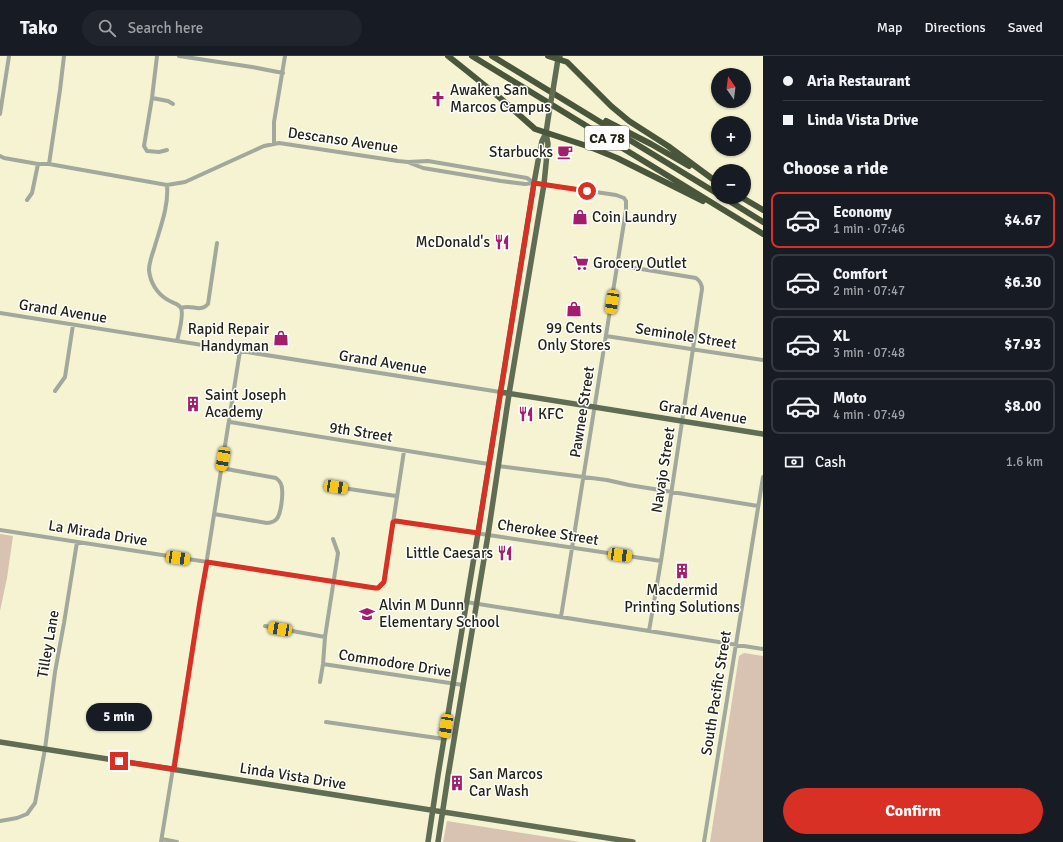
<!DOCTYPE html>
<html lang="en">
<head>
<meta charset="utf-8">
<style>
  :root { --surface:#171b24; --page:#20242c; --text:#f1f3f6; --muted:#9ea1a6; --line:#363941; --accent:#d93025 }
  body { margin:0; font-family:Signika,sans-serif; background:var(--page); color:var(--text); height:100vh; display:flex; flex-direction:column; font-size:15px; white-space:nowrap }
  * { box-sizing:border-box; margin:0 }
  p { font-size:13px; color:var(--muted) }
  .icon { flex:none; width:22px; height:22px; fill:none; stroke:currentColor; stroke-width:2; stroke-linecap:round; stroke-linejoin:round }
  .map { position:relative; flex:1; overflow:hidden }
  .drawer { display:flex; flex-direction:column; background:var(--surface); width:300px }
  .drawer>* { flex:none }
  .hud { display:grid; align-content:center; height:88px; padding:0 20px; background:var(--surface) }
  .needle { width:26px; rotate:346deg }
  .controls { position:absolute; left:711px; top:12px; display:grid; gap:8px }
  .controls a { display:grid; place-items:center; width:40px; height:40px; border-radius:50%; background:var(--surface); box-shadow:0 1px 3px #0004; font-size:20px }
  .end { position:absolute; width:18px; height:18px; margin:-9px; border:5px solid #d93025; background:#fff; box-shadow:0 0 0 2px #fff }
  .from { border-radius:50% }
  .bubble { position:absolute; height:28px; border-radius:14px; background:var(--surface); box-shadow:0 1px 3px #0004; font-size:13px; font-weight:700; line-height:28px; text-align:center }
  .car { position:absolute; width:12px; height:24px; margin:-12px -6px; border-radius:5px; box-shadow:0 0 3px 1px #0007; background:linear-gradient(#f5c518 24%,#345 0 40%,#f5c518 0 76%,#345 0 86%,#f5c518 0) }
  .hud b { display:flex; align-items:center; gap:14px; height:38px; font-size:15px }
  .hud b+b { border-top:1px solid var(--line) }
  .hud i { width:10px; height:10px; background:var(--text) }
  ul { padding:0; list-style:none }
  li { display:flex; align-items:center; gap:12px; height:56px; margin:0 8px 6px; padding:0 12px; border:2px solid var(--line); border-radius:8px }
  li div { flex:1 }
  li b { display:block; font-size:15px }
  li em { font-style:normal; font-weight:700 }
  li.current { border-color:var(--accent) }
  li>.icon { width:36px; height:36px; stroke-width:1.5 }
  h2 { padding:0 20px; font-size:18px; line-height:48px }
  .pay { display:flex; align-items:center; gap:10px; height:44px; padding:0 20px; font-size:15px }
  .pay p { margin-inline-start:auto }
  .action { display:flex; gap:8px; margin-top:auto; padding:8px 20px }
  .action a { flex:1; height:46px; border-radius:24px; background:var(--accent); color:#fff; font-size:16px; font-weight:700; line-height:46px; text-align:center }
  header { display:flex; align-items:center; gap:24px; box-sizing:border-box; height:56px; padding:0 20px; background:var(--surface); border-bottom:1px solid var(--line) }
  header strong { font-size:19px }
  nav { display:flex; gap:22px; margin-inline-start:auto; font-size:14px }
  .search { width:280px; height:36px; background:var(--page); display:flex; align-items:center; gap:10px; box-sizing:border-box; padding:0 14px; border-radius:22px; color:var(--muted); font-size:15px }
  main { display:flex; flex:1; min-height:0 }
  .map>svg:first-child { display:block }
  .green { fill:#d8c2b2 }
  .lines { fill:none; stroke-linecap:round; stroke-linejoin:round }
  .minor { stroke:#a2a89b; stroke-width:4 }
  .major { stroke:#616c54; stroke-width:5.5 }
  .highway { stroke:#4a563c; stroke-width:6 }
  .major-bridge { stroke:#616c54; stroke-width:5.5 }
  .route { stroke:#d93025; stroke-width:5 }
  .labels { text-anchor:middle; stroke-width:3; stroke-linejoin:round; paint-order:stroke }
  .shield { fill:#fff; stroke:#66665d; stroke-width:1 }
  .shield-label { font-size:14px; font-weight:bold; fill:#242417 }
  .poi-label { font-size:15px; fill:#242417; stroke:#fff; text-anchor:start }
  .street-label { font-size:15px; fill:#242417; stroke:#fff }
</style>
</head>
<body>
<header>
<strong>Tako</strong>
<div class="search"><svg class="icon" aria-label="search" viewBox="0 0 24 24"><circle cx="10" cy="10" r="6"/><path d="M15 15l6 6"/></svg>Search here</div>
<nav><a>Map</a><a>Directions</a><a>Saved</a></nav>
</header>
<main>
<div class="map">
<svg width="763" height="786" viewBox="0 0 763 786">
  <rect width="100%" height="100%" fill="#f5f3d1"/>
  <path class="green" d="M0 478 13 480 7 522 0 555Z
    M744 597 763 600V786H710L739 600Z
    M447 765 580 786H443Z"/>
  <g class="lines">
    <path class="minor" d="M157 0 152 42 144 90 147 95 159 96 167 94
      M179 0 252 11 283 17
      M152 42 168 45 173 48
      M0 58 9 0
      M274 88V66L285 0
      M0 100 4 102 38 108H49L167 129 185 126 264 90 279 87 398 105 408 106 428 105 527 122 534 127 616 139 624 142 626 145V154L561 561
      M410 107 423 112 501 125 525 128 534 127
      M49 108 60 34 64 0
      M167 129C169 150 160 172 154 193 152 199 149 207 149 214 150 226 157 238 168 244 172 247 178 247 181 252 184 259 179 277 177 285
      M27 144 32 137 38 108
      M617 209 696 222C700 225 702 228 702 233L661 505 649 575
      M181 252C192 248 200 257 208 248L217 187
      M0 257 500 336
      M606 280 763 304
      M55 335 65 321 73 269
      M230 366 488 408
      M498 410 607 424 629 429 758 450
      M336 431 396 440
      M214 458 267 467C271 467 276 465 278 461 281 455 283 440 282 433 282 428 280 425 276 422L221 412
      M393 466 396 465 661 505
      M0 474 375 532H378L384 526 404 395
      M466 546 763 593
      M265 570 325 581
      M323 608 463 629
      M320 626 323 608 325 581 338 497 333 483
      M326 666 444 683
      M0 765 17 762 27 758 35 747 45 693 55 616 64 567 77 486
      M162 783 177 786
      M161 786C187 622 215 459 240 295
      M704 786 763 421"/>
    <path class="major" d="M553 34 558 3 560 0
      M500 336 763 378
      M0 686 633 786
      M428 786 438 719 478 477 534 127 540 94 542 85 546 77 550 50
      M438 786 448 720 488 479 509 338 544 128 548 88 546 77"/>
    <path class="highway" d="M448 0 467 15 499 41 535 73 590 91 617 102 703 145
      M472 0 763 178
      M492 0 718 138
      M548 0 567 6 611 50 629 65 668 90 718 127
      M606 65 651 88 689 110
      M723 141 763 166
      M741 141 763 154"/>
    <path class="major-bridge" d="M550 50 553 34"/>
  </g>
  <g class="lines">
    <path class="route" d="M119 705 174 713 200 545 207 506 375 532H378L384 526 393 466 396 465 478 477 534 127 587 135"/>
  </g>
  <defs>
    <symbol id="church-bare" viewBox="-9 -9 18 18"><path d="M-1.2-6h2.4v3.5h3.3v2.4h-3.3V6h-2.4V-.1h-3.3v-2.4h3.3Z" fill="#a21e6d" stroke="#fff" stroke-width="2.5" paint-order="stroke"/></symbol>
    <symbol id="cafe-bare" viewBox="-9 -9 18 18"><path d="M-5.5-4.5H6V0H3Q3 3.5 0 3.5H-2.5Q-5.5 3.5-5.5 0ZM3-3.2v2h1.7v-2ZM-6 4.5H4V6H-6Z" fill="#a21e6d" stroke="#fff" stroke-width="2.5" paint-order="stroke"/></symbol>
    <symbol id="shop-bare" viewBox="-9 -9 18 18"><path d="M-5-2.5h2.3a2.7 3.5 0 0 1 5.4 0H5L5.5 6h-11ZM-1.5-2.5h3a1.5 2.3 0 0 0-3 0Z" fill="#a21e6d" stroke="#fff" stroke-width="2.5" paint-order="stroke"/></symbol>
    <symbol id="restaurant-bare" viewBox="-9 -9 18 18"><path d="M-5-6h1v4h1v-4h1v4h1v-4h1v5L-1.5 .5V6h-2V.5L-5-1ZM5-6V6H3V1.5H1.5Q1.5-4 5-6Z" fill="#a21e6d" stroke="#fff" stroke-width="2.5" paint-order="stroke"/></symbol>
    <symbol id="supermarket-bare" viewBox="-9 -9 18 18"><path d="M-6-5.5h2.5l.6 2H6L4.5 2H-2.5L-4.4-4H-6ZM-1.5 3.2a1.3 1.3 0 1 0 .1 0ZM3 3.2a1.3 1.3 0 1 0 .1 0Z" fill="#a21e6d" stroke="#fff" stroke-width="2.5" paint-order="stroke"/></symbol>
    <symbol id="building-bare" viewBox="-9 -9 18 18"><path d="M-4-6H4V6H1V3H-1V6H-4ZM-2.5-4.3h1.7v1.8h-1.7ZM.8-4.3h1.7v1.8H.8ZM-2.5-1h1.7V.8h-1.7ZM.8-1h1.7V.8H.8Z" fill="#a21e6d" stroke="#fff" stroke-width="2.5" paint-order="stroke"/></symbol>
    <symbol id="school-bare" viewBox="-9 -9 18 18"><path d="M0-5L7-2L0 1L-7-2ZM-4 1L0 2.5L4 1V4Q0 6-4 4Z" fill="#a21e6d" stroke="#fff" stroke-width="2.5" paint-order="stroke"/></symbol>
  </defs>
  <g fill-rule="evenodd">
    <use href="#church-bare" x="427" y="32" width="22" height="22"/>
    <use href="#cafe-bare" x="554" y="85" width="22" height="22"/>
    <use href="#shop-bare" x="569" y="150" width="22" height="22"/>
    <use href="#restaurant-bare" x="491" y="175" width="22" height="22"/>
    <use href="#supermarket-bare" x="570" y="196" width="22" height="22"/>
    <use href="#shop-bare" x="563" y="242" width="22" height="22"/>
    <use href="#shop-bare" x="270" y="271" width="22" height="22"/>
    <use href="#building-bare" x="182" y="337" width="22" height="22"/>
    <use href="#restaurant-bare" x="515" y="347" width="22" height="22"/>
    <use href="#restaurant-bare" x="494" y="486" width="22" height="22"/>
    <use href="#building-bare" x="671" y="504" width="22" height="22"/>
    <use href="#school-bare" x="356" y="547" width="22" height="22"/>
    <use href="#building-bare" x="446" y="716" width="22" height="22"/>
  </g>
  <g class="labels">
    <rect class="shield" x="585" y="70" width="44" height="24" rx="3"/>
    <g class="shield-label">
      <text x="607" y="87">CA 78</text>
    </g>
    <g class="poi-label">
      <text x="450" y="39">Awaken San<tspan x="450" dy="17">Marcos Campus</tspan></text>
      <text x="553" y="101" text-anchor="end">Starbucks</text>
      <text x="592" y="166">Coin Laundry</text>
      <text x="490" y="191" text-anchor="end">McDonald's</text>
      <text x="593" y="212">Grocery Outlet</text>
      <text x="574" y="277" text-anchor="middle">99 Cents<tspan x="574" dy="17">Only Stores</tspan></text>
      <text x="269" y="278" text-anchor="end">Rapid Repair<tspan x="269" dy="17">Handyman</tspan></text>
      <text x="205" y="344">Saint Joseph<tspan x="205" dy="17">Academy</tspan></text>
      <text x="538" y="363">KFC</text>
      <text x="493" y="502" text-anchor="end">Little Caesars</text>
      <text x="682" y="539" text-anchor="middle">Macdermid<tspan x="682" dy="17">Printing Solutions</tspan></text>
      <text x="379" y="554">Alvin M Dunn<tspan x="379" dy="17">Elementary School</tspan></text>
      <text x="469" y="723">San Marcos<tspan x="469" dy="17">Car Wash</tspan></text>
    </g>
    <g class="street-label">
      <text transform="translate(343 84) rotate(8)" y="5">Descanso Avenue</text>
      <text transform="translate(63 255) rotate(9)" y="5">Grand Avenue</text>
      <text transform="translate(686 280) rotate(9)" y="5">Seminole Street</text>
      <text transform="translate(383 306) rotate(9)" y="5">Grand Avenue</text>
      <text transform="translate(582 356) rotate(-81)" y="5">Pawnee Street</text>
      <text transform="translate(703 356) rotate(9)" y="5">Grand Avenue</text>
      <text transform="translate(361 376) rotate(9)" y="5">9th Street</text>
      <text transform="translate(663 414) rotate(-81)" y="5">Navajo Street</text>
      <text transform="translate(548 476) rotate(9)" y="5">Cherokee Street</text>
      <text transform="translate(98 477) rotate(9)" y="5">La Mirada Drive</text>
      <text transform="translate(48 588) rotate(-80)" y="5">Tilley Lane</text>
      <text transform="translate(395 607) rotate(9)" y="5">Commodore Drive</text>
      <text transform="translate(716 637) rotate(-81)" y="5">South Pacific Street</text>
      <text transform="translate(293 720) rotate(9)" y="5">Linda Vista Drive</text>
    </g>
  </g>
</svg>
<div class="controls">
<a><svg class="needle" viewBox="-14 -14 28 28"><path d="M0-13l5 13h-10z" fill="#e53935"/><path d="M0 13l5-13h-10z" fill="#9ea1a6"/></svg></a>
<a>+</a>
<a>−</a>
</div>
<i class="end from" style="left:587px;top:135px"></i>
<i class="end" style="left:119px;top:705px"></i>
<div class="bubble" style="left:86px;top:647px;width:66px">5 min</div>
<i class="car" style="left:612px;top:246px;rotate:189deg"></i>
<i class="car" style="left:223px;top:403px;rotate:190deg"></i>
<i class="car" style="left:336px;top:431px;rotate:99deg"></i>
<i class="car" style="left:620px;top:499px;rotate:98deg"></i>
<i class="car" style="left:178px;top:502px;rotate:98deg"></i>
<i class="car" style="left:280px;top:573px;rotate:280deg"></i>
<i class="car" style="left:446px;top:670px;rotate:189deg"></i>
</div>
<section class="drawer">
<div class="hud">
<b><i class="from"></i>Aria Restaurant</b>
<b><i></i>Linda Vista Drive</b>
</div>
<h2>Choose a ride</h2>
<ul>
<li class="current"><svg class="icon" aria-label="car" viewBox="0 0 24 24"><path d="M5 17H2v-5l4-1 3-4h7l3 4 3 1v5h-3M9 17h6M6 11h13"/><circle cx="7" cy="17" r="2"/><circle cx="17" cy="17" r="2"/></svg><div><b>Economy</b><p>1 min · 07:46</p></div><em>$4.67</em></li>
<li><svg class="icon" aria-label="car" viewBox="0 0 24 24"><path d="M5 17H2v-5l4-1 3-4h7l3 4 3 1v5h-3M9 17h6M6 11h13"/><circle cx="7" cy="17" r="2"/><circle cx="17" cy="17" r="2"/></svg><div><b>Comfort</b><p>2 min · 07:47</p></div><em>$6.30</em></li>
<li><svg class="icon" aria-label="car" viewBox="0 0 24 24"><path d="M5 17H2v-5l4-1 3-4h7l3 4 3 1v5h-3M9 17h6M6 11h13"/><circle cx="7" cy="17" r="2"/><circle cx="17" cy="17" r="2"/></svg><div><b>XL</b><p>3 min · 07:48</p></div><em>$7.93</em></li>
<li><svg class="icon" aria-label="car" viewBox="0 0 24 24"><path d="M5 17H2v-5l4-1 3-4h7l3 4 3 1v5h-3M9 17h6M6 11h13"/><circle cx="7" cy="17" r="2"/><circle cx="17" cy="17" r="2"/></svg><div><b>Moto</b><p>4 min · 07:49</p></div><em>$8.00</em></li>
</ul>
<div class="pay"><svg class="icon" aria-label="cash" viewBox="0 0 24 24"><path d="M3 7h18v10H3z"/><circle cx="12" cy="12" r="2"/></svg>Cash<p>1.6 km</p></div>
<div class="action"><a>Confirm</a></div>
</section>
</main>
</body>
</html>
